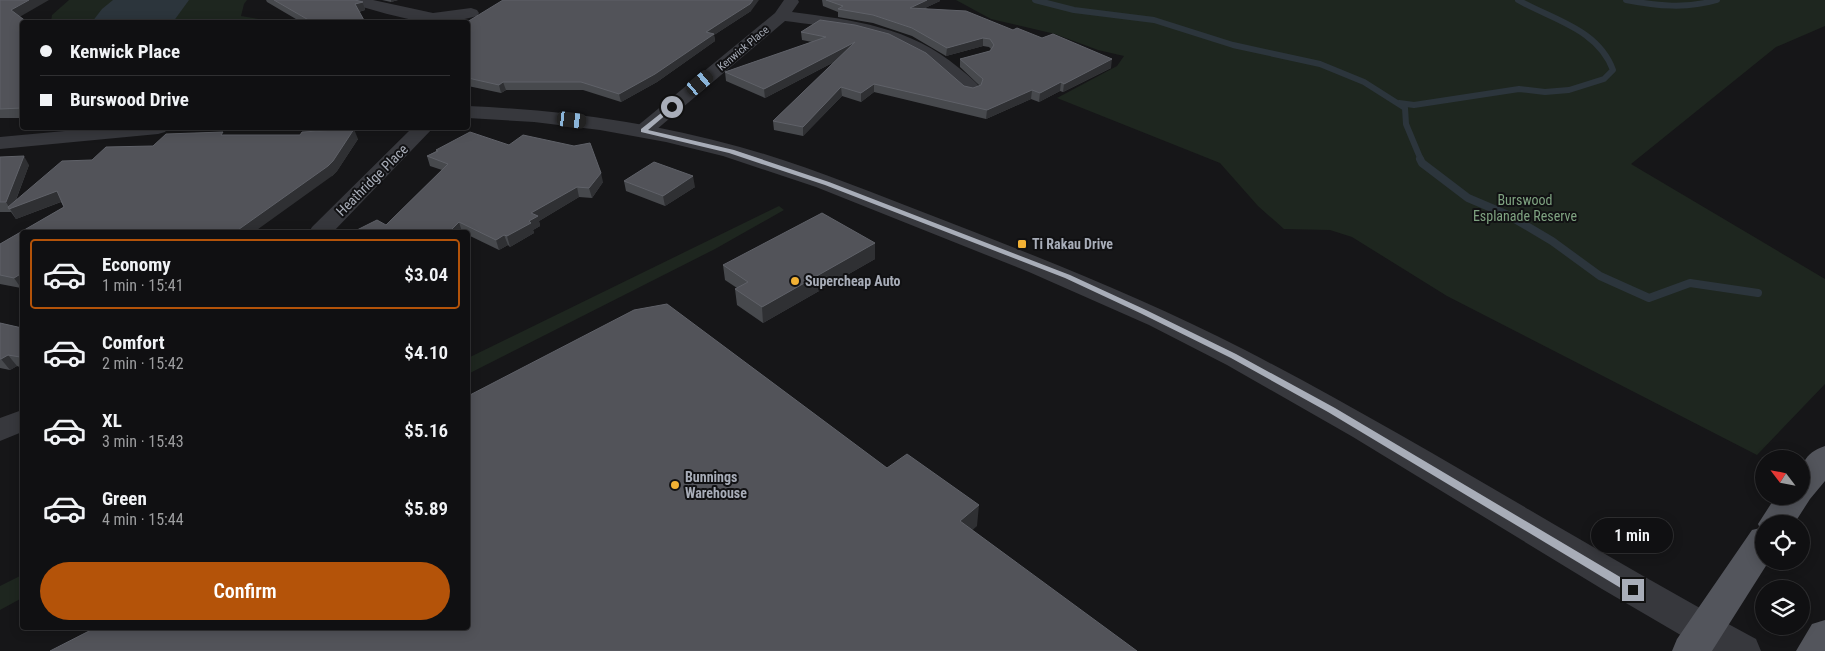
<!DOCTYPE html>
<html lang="en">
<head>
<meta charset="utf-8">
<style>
  :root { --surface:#101012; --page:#19191b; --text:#f1f3f6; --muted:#9c9d9f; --line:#303032; --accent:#b45309 }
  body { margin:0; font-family:"Roboto Condensed",sans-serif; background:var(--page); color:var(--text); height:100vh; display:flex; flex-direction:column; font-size:19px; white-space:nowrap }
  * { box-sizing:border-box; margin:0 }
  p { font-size:16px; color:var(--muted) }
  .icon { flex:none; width:28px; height:28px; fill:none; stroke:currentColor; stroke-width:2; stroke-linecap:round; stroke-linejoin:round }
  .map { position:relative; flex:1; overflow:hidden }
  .side { position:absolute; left:20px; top:230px; width:450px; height:400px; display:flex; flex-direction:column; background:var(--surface); border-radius:5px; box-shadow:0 2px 12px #0003,0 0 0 1px var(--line) }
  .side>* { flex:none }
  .top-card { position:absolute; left:20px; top:20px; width:450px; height:110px; border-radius:5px; box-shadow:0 2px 12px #0003,0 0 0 1px var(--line); display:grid; align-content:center; height:110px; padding:0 20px; background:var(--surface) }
  .needle { width:32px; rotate:302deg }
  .tools { position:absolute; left:1755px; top:450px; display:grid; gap:10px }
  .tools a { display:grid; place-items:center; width:55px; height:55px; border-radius:50%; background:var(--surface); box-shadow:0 2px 12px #0003,0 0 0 1px var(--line); font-size:25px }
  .end { position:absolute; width:22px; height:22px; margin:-11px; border:6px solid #a8adb8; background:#111; box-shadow:0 0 0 2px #111 }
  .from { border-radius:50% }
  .bubble { position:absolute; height:35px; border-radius:18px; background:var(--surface); box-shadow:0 2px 12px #0003,0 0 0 1px var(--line); font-size:16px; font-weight:600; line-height:35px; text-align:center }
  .car { position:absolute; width:15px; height:30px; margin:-15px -8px; border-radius:6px; box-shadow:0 0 4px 1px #0007; background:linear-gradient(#222 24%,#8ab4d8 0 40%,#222 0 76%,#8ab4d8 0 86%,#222 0) }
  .top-card b { display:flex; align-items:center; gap:18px; height:48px; font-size:19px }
  .top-card b+b { border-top:1px solid var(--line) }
  .top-card i { width:12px; height:12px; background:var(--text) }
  ul { padding:9px 0 0; list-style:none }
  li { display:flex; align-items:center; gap:15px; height:70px; margin:0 10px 8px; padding:0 10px; border:2px solid transparent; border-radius:5px }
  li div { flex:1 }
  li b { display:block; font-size:19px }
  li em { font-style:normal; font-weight:600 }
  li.on { border-color:var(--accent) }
  li>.icon { width:45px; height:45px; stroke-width:1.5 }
  .cta { display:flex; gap:10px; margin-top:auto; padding:10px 20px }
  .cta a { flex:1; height:58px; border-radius:30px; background:var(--accent); color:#fff; font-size:20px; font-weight:600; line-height:58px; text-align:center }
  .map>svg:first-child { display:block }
  .green { fill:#1e261f }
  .water { fill:#2c353c }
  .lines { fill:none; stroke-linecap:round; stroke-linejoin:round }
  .stream-far1 { stroke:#2c353c; stroke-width:6 }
  .stream { stroke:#2c353c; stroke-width:8 }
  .minor { fill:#37383d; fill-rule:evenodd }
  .tertiary { fill:#37383d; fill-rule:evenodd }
  .primary { fill:#53555c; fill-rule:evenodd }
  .wall { fill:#47494d }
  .shaded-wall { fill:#2f3033 }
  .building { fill:#525359; stroke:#5f6168 }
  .route { fill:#a8adb8 }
  .poi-dot { fill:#f2b134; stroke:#111113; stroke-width:2 }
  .labels { text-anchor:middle; stroke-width:4; stroke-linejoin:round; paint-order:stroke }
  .far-street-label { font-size:11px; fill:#a8adb8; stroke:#111113 }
  .street-label { font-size:14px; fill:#a8adb8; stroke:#111113 }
  .park-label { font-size:14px; fill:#7fa381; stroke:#111113 }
  .poi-label { font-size:14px; font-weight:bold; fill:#a8adb8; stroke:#111113; text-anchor:start }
</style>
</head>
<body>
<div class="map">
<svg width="1825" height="651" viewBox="0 0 1825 651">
  <rect width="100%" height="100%" fill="#161618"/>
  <path class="green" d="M69 0H247L244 4 241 16 277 22H51L52 15Z
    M956 0H1825V26L1776 47 1631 164 1825 279V384L1757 455 1447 296 1352 237 1330 230 1284 229 1258 206 1220 163 1057 98 1117 66 1124 56 1098 50 1055 34 991 19Z
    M779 206 784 210 715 249 468 374V358Z
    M22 575V598L0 610V586Z"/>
  <path class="water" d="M113 0H189L173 22H92L102 9Z"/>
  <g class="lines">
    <path class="stream-far1" d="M1035 0 1074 10 1154 20 1233 45 1320 64 1364 82 1405 108 1406 124 1421 160
      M1626 0C1657 6 1687 9 1717 0
      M1399 103 1414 105 1519 89 1545 92 1569 90 1604 79 1613 70C1598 29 1553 20 1518 0"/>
    <path class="stream" d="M1420 159 1422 163 1468 198 1508 215 1552 241 1600 276 1649 298 1690 283 1758 293"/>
    <path class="minor" d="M346 0H373L433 13 471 8 477 10 479 13 477 16C461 20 439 25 423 22 400 18 373 10 348 3Z
      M784 0H798L799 2 792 12C853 20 911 27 959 68 967 75 976 81 981 89L979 93 972 95 965 93C951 80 937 66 921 56 882 31 830 27 785 21L650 135 643 137 636 135 633 131 636 127 775 13Z
      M412 128H433L333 232H309L312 227Z
      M22 410V432L0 441V418Z"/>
    <path class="tertiary" d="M468 106C560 110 651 122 740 147 806 165 869 192 933 216 1039 257 1144 298 1245 350 1419 440 1584 546 1756 639L1761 651H1708L1602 589 1353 437 1227 365 1149 325 1029 272 816 187 723 156 666 142 600 130 534 122 468 118Z
      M97 128H168L165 132 158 134 0 149V137Z"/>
    <path class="primary" d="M1825 446V481L1810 499 1794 524H1764V561H1769L1712 651H1672L1677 639 1752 530 1760 528 1758 524 1776 496H1801C1801 472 1798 455 1825 446Z
      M1825 620V651H1796L1812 624Z"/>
  </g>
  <path class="wall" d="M0 0 20 17 22 22V118H0Z
    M266 0H355L363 2 365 10 359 12 365 22H301L267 2Z
    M382 0H398L391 2Z
    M822 0H940V1L925 8 1111 68 1063 92 1060 91 1039 102 1031 99 986 119 874 92 861 102 842 96 803 136 774 130 773 121 836 61 765 98 726 81 725 72 812 42 802 40 801 32 820 20 964 86 973 88 980 86 960 67V59L990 51 991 49 989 47 983 46 946 56 912 36 873 23 838 17V12L823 6Z
    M751 11 714 35 715 41 657 82 621 102 583 90H506L501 93 468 86V22Z
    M224 135 358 139 337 171 332 176 22 232V287L21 288 0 284V244L64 207 61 202 16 219 11 212H0V157L29 165 16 200 92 160 153 146Z
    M436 150 603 182 592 198 579 197 539 221 540 226 533 230 534 233 510 247 508 245 499 250 468 235V232H353L386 225 442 170 430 166 427 156 436 151Z
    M624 181 695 187 665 206 626 191Z
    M875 243V259L763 323 737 305 735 289 737 288 725 280 723 265Z
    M0 323 22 328V368L17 366 10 370 0 368Z"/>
  <path class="shaded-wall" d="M29 0H49L16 19 11 10Z
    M391 0H398L391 2Z
    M753 0H759L751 11 714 35 715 41 657 82 621 102 619 94Z
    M927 0H940V1L910 15V8Z
    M363 2 365 10 358 12 355 4Z
    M983 38V46L946 56 947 48Z
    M855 42V51L765 98 764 89Z
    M1112 59 1111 68 1063 92 1064 84Z
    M503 82 506 90 501 93 499 85Z
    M1061 82 1060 91 1039 102 1040 93Z
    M874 84V92L861 102V93Z
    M841 87 842 96 803 136V127Z
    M1032 90 1031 99 986 119 987 110Z
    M354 129 358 139 337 171 332 176 254 232H235Z
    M24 156 29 165 13 207 57 191 63 201 16 219 6 202Z
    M601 173 603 182 592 198 589 188Z
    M693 176 695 187 665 206 663 196Z
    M577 187 579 197 539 221 540 226 533 230 534 233 510 247 507 236 529 221 531 213Z
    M459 222 462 232H449Z
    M504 235 508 245 499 250 496 240Z
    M875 243V259L763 323 762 307Z
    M22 273V287L21 288 14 278Z
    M8 355 17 366 10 370 1 359Z
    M979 505 977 526 959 542 960 521Z"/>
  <path class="building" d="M0 0H29L11 10 27 22H22V108L0 109Z
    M274 0H355L363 2 355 4 365 22H312Z
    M503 0H753L750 4 706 32 714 34 655 74 619 94 581 82H503L499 85 468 78 467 22Z
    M826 0H927L910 8 966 11 1013 30 1017 28 1042 38 1053 34 1112 59 1064 84 1061 82 1040 93 1032 90 987 110 874 84 861 93 841 87 803 127 773 121 855 42 764 89 725 72 826 37 801 32 820 20 855 25 889 34 926 53 964 86 973 88 981 85 983 79 960 59 990 51 994 45 990 39 983 38 947 48 912 28 873 15 838 9 843 6Z
    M354 129 333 161 328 166 235 232H22V273L14 278 0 275V244L64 207 57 191 9 209 8 207 62 161 92 160 106 147 153 146 166 134 223 132 221 135H300L302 132Z
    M470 132 509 145 523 135 574 146 590 143 601 173 589 188 577 187 531 213 538 216 529 221 531 223 507 236 504 235 496 240 459 222 449 232H353L377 220 386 225 448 164 427 156 438 151 436 150Z
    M24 156 6 202H0V157Z
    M654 162 693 176 663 196 624 181Z
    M822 213 875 243 762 307 735 289 748 282 723 265Z
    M667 304 887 468 907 454 979 505 960 521 1137 651H50L95 628H468V396L634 310Z
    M0 323 22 328V356L20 357 8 355 1 359H0Z"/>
  <path class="route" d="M670 106 675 107 648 130 734 150 829 182 1070 275 1146 310 1236 354 1335 408 1637 587 1638 590 1637 593H1629L1328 412 1231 358 1140 313 1065 278 825 185 729 153 641 132V129Z"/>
  <g class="poi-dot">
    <rect x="1017" y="239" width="10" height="10" rx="2.5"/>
    <circle cx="795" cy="281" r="5"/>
    <circle cx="675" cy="485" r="5"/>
  </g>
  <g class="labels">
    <g class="far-street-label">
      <text transform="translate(743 48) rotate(-40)" y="4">Kenwick Place</text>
    </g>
    <g class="street-label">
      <text transform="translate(372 180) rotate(-45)" y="5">Heathridge Place</text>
    </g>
    <g class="park-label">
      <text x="1525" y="205">Burswood<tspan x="1525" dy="16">Esplanade Reserve</tspan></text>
    </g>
    <g class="poi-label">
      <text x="1032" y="249">Ti Rakau Drive</text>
      <text x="805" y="286">Supercheap Auto</text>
      <text x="685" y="482">Bunnings<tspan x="685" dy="16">Warehouse</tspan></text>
    </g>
  </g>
</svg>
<div class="tools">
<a><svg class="needle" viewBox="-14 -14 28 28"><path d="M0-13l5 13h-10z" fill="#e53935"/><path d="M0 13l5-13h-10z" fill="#9c9d9f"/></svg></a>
<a><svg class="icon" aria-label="locate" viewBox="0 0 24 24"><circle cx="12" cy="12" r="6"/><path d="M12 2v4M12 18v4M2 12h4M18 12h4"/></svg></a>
<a><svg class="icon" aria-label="layers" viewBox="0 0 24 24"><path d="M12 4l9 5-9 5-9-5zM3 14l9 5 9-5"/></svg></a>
</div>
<i class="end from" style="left:672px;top:107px"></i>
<i class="end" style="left:1633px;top:590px"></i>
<div class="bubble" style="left:1591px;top:518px;width:82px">1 min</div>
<i class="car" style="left:700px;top:83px;rotate:50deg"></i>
<i class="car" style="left:572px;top:120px;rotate:97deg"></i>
<div class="top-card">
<b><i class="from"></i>Kenwick Place</b>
<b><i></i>Burswood Drive</b>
</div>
<section class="side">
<ul>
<li class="on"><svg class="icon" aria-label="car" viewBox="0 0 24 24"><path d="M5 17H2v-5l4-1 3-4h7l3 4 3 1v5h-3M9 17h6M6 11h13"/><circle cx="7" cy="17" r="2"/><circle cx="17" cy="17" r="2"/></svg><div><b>Economy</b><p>1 min · 15:41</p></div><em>$3.04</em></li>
<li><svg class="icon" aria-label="car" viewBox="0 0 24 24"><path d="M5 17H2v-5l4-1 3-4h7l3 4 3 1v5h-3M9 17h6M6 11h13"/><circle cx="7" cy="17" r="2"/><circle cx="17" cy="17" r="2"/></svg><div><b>Comfort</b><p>2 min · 15:42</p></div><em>$4.10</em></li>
<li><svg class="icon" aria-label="car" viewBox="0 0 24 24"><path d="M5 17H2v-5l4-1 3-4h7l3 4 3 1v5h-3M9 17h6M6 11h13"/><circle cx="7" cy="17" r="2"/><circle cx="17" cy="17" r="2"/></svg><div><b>XL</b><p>3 min · 15:43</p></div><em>$5.16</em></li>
<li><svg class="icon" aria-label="car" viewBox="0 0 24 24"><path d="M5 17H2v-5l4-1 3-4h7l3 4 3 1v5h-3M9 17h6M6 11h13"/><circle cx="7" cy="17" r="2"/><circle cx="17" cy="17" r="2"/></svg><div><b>Green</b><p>4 min · 15:44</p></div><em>$5.89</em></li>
</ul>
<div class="cta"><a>Confirm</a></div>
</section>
</div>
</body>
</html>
